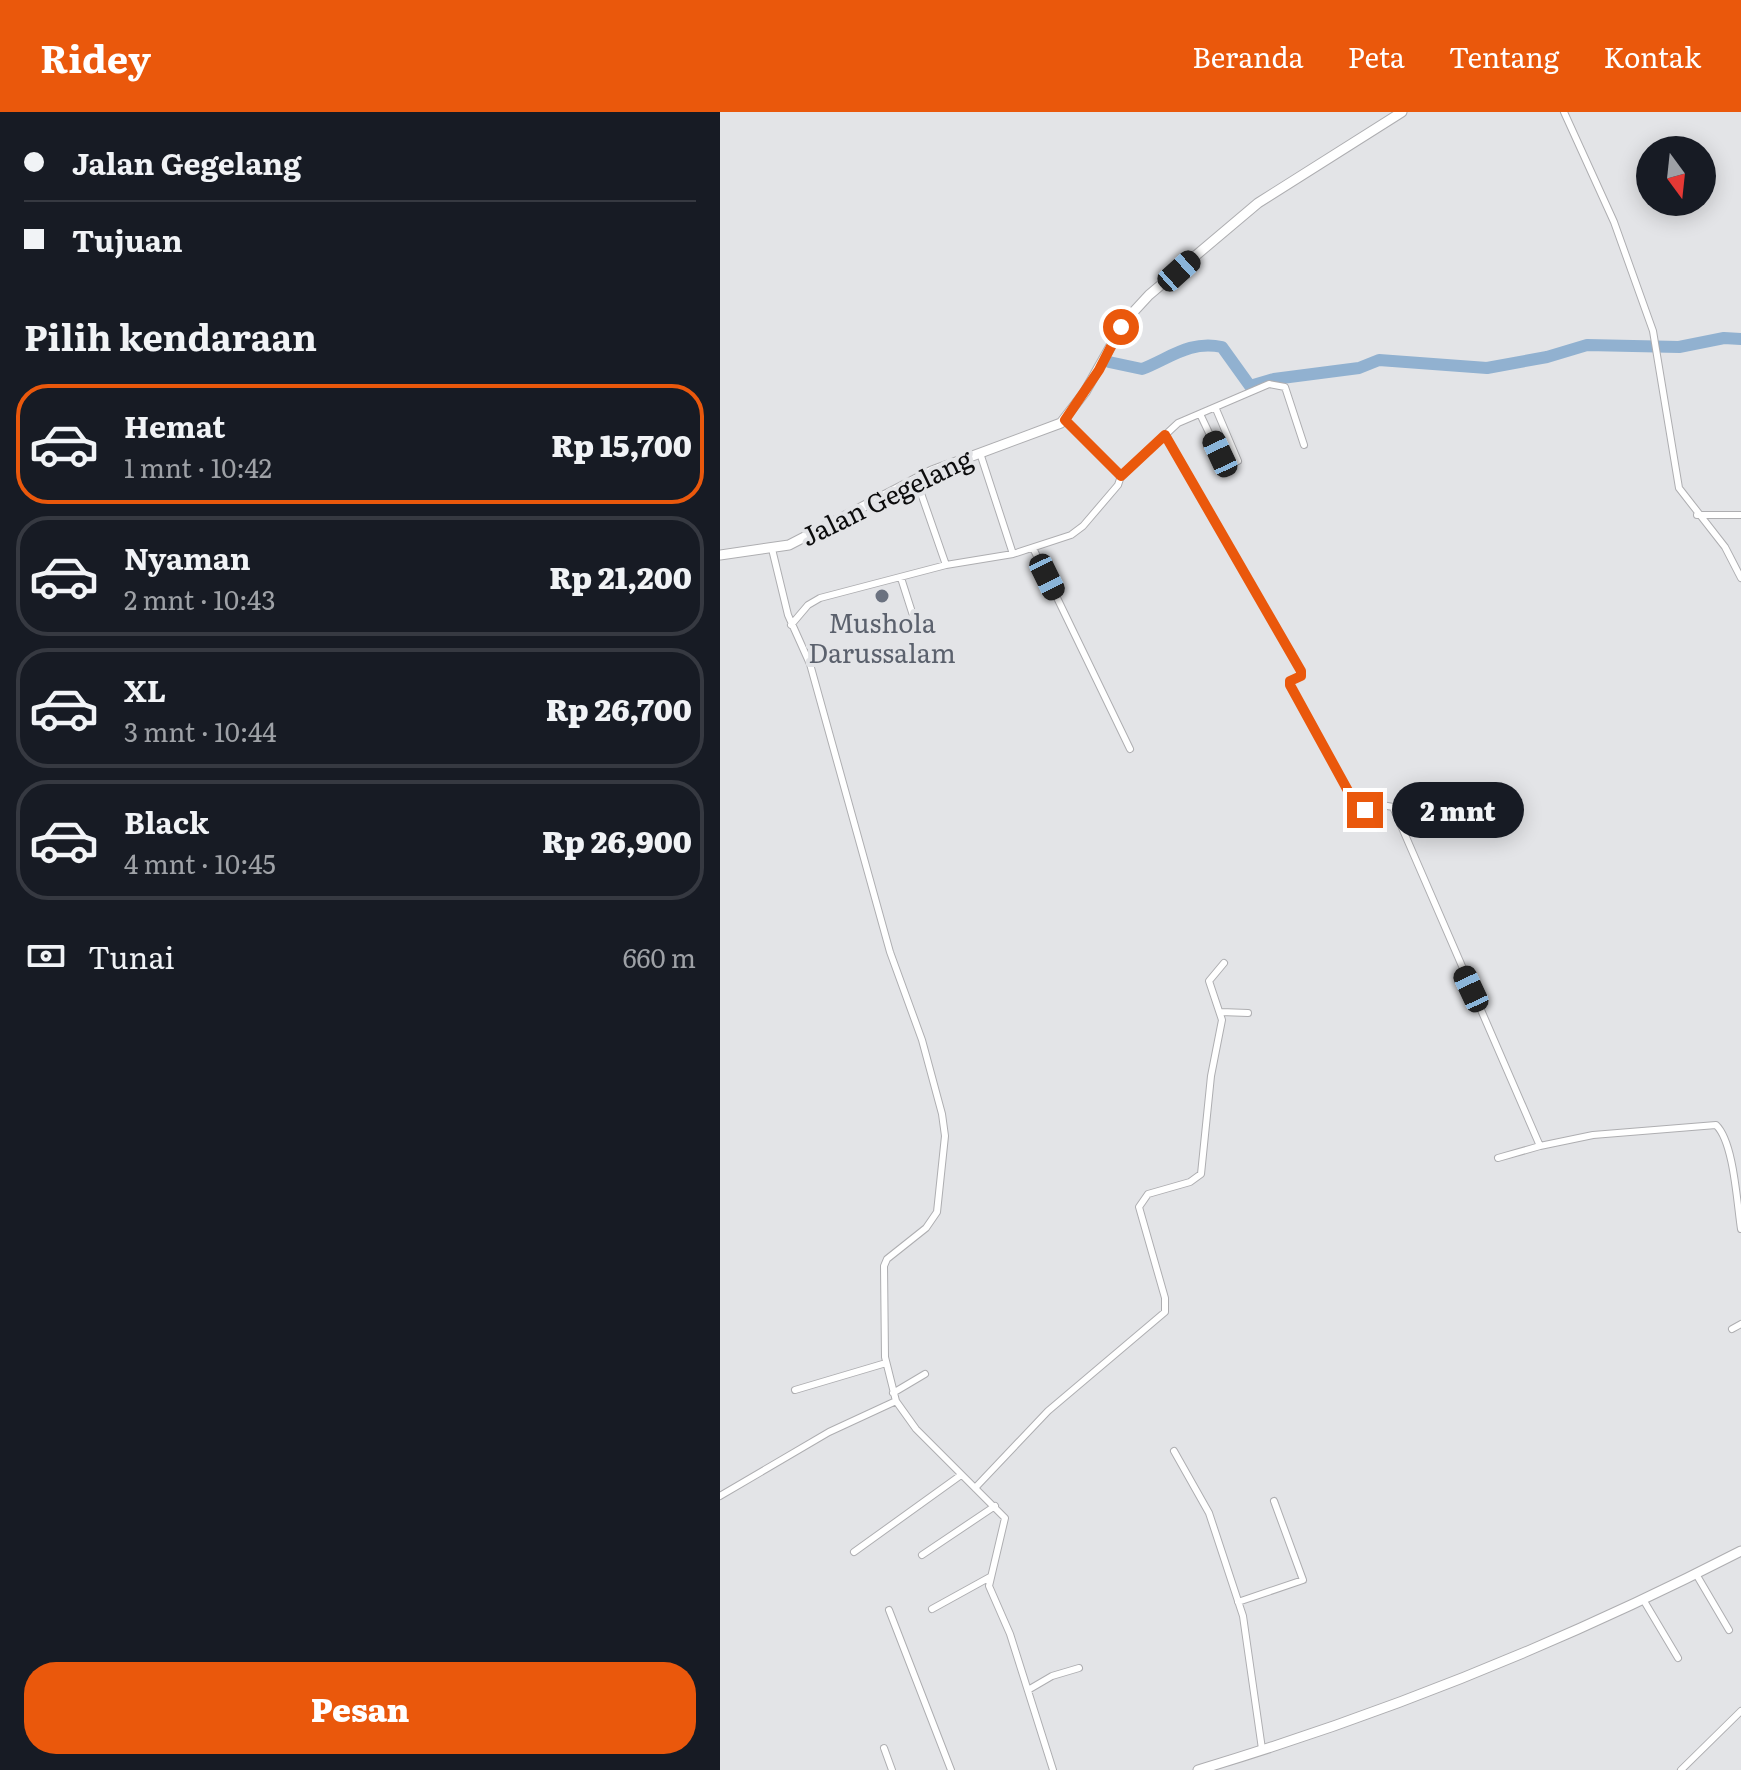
<!DOCTYPE html>
<html lang="id">
<head>
<meta charset="utf-8">
<style>
  :root { --surface:#171b24; --page:#20242c; --text:#f1f3f6; --muted:#9ea1a6; --line:#363941; --accent:#ea580c }
  body { margin:0; font-family:Literata,serif; background:var(--page); color:var(--text); height:100vh; display:flex; flex-direction:column; font-size:30px; white-space:nowrap }
  * { box-sizing:border-box; margin:0 }
  p { font-size:26px; color:var(--muted) }
  .icon { flex:none; width:44px; height:44px; fill:none; stroke:currentColor; stroke-width:2; stroke-linecap:round; stroke-linejoin:round }
  .map { position:relative; flex:1; overflow:hidden }
  .drawer { display:flex; flex-direction:column; background:var(--surface); width:720px }
  .drawer>* { flex:none }
  .hud { display:grid; align-content:center; height:176px; padding:0 24px; background:var(--surface) }
  .needle { width:52px; rotate:165deg }
  .buttons { position:absolute; left:916px; top:24px; display:grid; gap:16px }
  .buttons a { display:grid; place-items:center; width:80px; height:80px; border-radius:50%; background:var(--surface); box-shadow:0 4px 20px #0003; font-size:40px }
  .end { position:absolute; width:36px; height:36px; margin:-18px; border:10px solid #ea580c; background:#fff; box-shadow:0 0 0 4px #fff }
  .from { border-radius:50% }
  .bubble { position:absolute; height:56px; border-radius:28px; background:var(--surface); box-shadow:0 4px 20px #0003; font-size:26px; font-weight:800; line-height:56px; text-align:center }
  .car { position:absolute; width:24px; height:48px; margin:-24px -12px; border-radius:10px; box-shadow:0 0 6px 2px #0007; background:linear-gradient(#222 24%,#8ab4d8 0 40%,#222 0 76%,#8ab4d8 0 86%,#222 0) }
  .hud b { display:flex; align-items:center; gap:28px; height:76px; font-size:30px }
  .hud b+b { border-top:2px solid var(--line) }
  .hud i { width:20px; height:20px; background:var(--text) }
  ul { padding:0; list-style:none }
  li { display:flex; align-items:center; gap:24px; height:120px; margin:0 16px 12px; padding:0 8px; border:4px solid var(--line); border-radius:32px }
  li div { flex:1 }
  li b { display:block; font-size:30px }
  li em { font-style:normal; font-weight:800 }
  li.active { border-color:var(--accent) }
  li>.icon { width:72px; height:72px; stroke-width:1.5 }
  h2 { padding:0 24px; font-size:36px; line-height:96px }
  .pay { display:flex; align-items:center; gap:20px; height:88px; padding:0 24px; font-size:30px }
  .pay p { margin-inline-start:auto }
  .button { display:flex; gap:16px; margin-top:auto; padding:16px 24px }
  .button a { flex:1; height:92px; border-radius:32px; background:var(--accent); color:#fff; font-size:32px; font-weight:800; line-height:92px; text-align:center }
  header { display:flex; align-items:center; gap:48px; box-sizing:border-box; height:112px; padding:0 40px; background:var(--accent); color:#fff }
  header strong { font-size:38px }
  nav { display:flex; gap:44px; margin-inline-start:auto; font-size:28px }
  main { display:flex; flex:1; min-height:0 }
  .map>svg:first-child { display:block }
  .lines { fill:none; stroke-linecap:round; stroke-linejoin:round }
  .river { stroke:#91b1d0; stroke-width:12 }
  .street-casing { stroke:#aeaeb1; stroke-width:8 }
  .secondary-casing { stroke:#aeaeb1; stroke-width:11 }
  .street { stroke:#fff; stroke-width:6 }
  .secondary { stroke:#fff; stroke-width:9 }
  .route { stroke:#ea580c; stroke-width:10 }
  .worship-dot { fill:#6b7280; stroke:#e3e4e7; stroke-width:3 }
  .labels { text-anchor:middle; stroke-width:8; stroke-linejoin:round; paint-order:stroke }
  .street-label { font-size:26px; fill:#0c0c0d; stroke:#e3e4e7 }
  .worship-label { font-size:26px; fill:#5b616d; stroke:#e3e4e7 }
</style>
</head>
<body>
<header>
<strong>Ridey</strong>
<nav><a>Beranda</a><a>Peta</a><a>Tentang</a><a>Kontak</a></nav>
</header>
<main>
<section class="drawer">
<div class="hud">
<b><i class="from"></i>Jalan Gegelang</b>
<b><i></i>Tujuan</b>
</div>
<h2>Pilih kendaraan</h2>
<ul>
<li class="active"><svg class="icon" aria-label="car" viewBox="0 0 24 24"><path d="M5 17H2v-5l4-1 3-4h7l3 4 3 1v5h-3M9 17h6M6 11h13"/><circle cx="7" cy="17" r="2"/><circle cx="17" cy="17" r="2"/></svg><div><b>Hemat</b><p>1 mnt · 10:42</p></div><em>Rp 15,700</em></li>
<li><svg class="icon" aria-label="car" viewBox="0 0 24 24"><path d="M5 17H2v-5l4-1 3-4h7l3 4 3 1v5h-3M9 17h6M6 11h13"/><circle cx="7" cy="17" r="2"/><circle cx="17" cy="17" r="2"/></svg><div><b>Nyaman</b><p>2 mnt · 10:43</p></div><em>Rp 21,200</em></li>
<li><svg class="icon" aria-label="car" viewBox="0 0 24 24"><path d="M5 17H2v-5l4-1 3-4h7l3 4 3 1v5h-3M9 17h6M6 11h13"/><circle cx="7" cy="17" r="2"/><circle cx="17" cy="17" r="2"/></svg><div><b>XL</b><p>3 mnt · 10:44</p></div><em>Rp 26,700</em></li>
<li><svg class="icon" aria-label="car" viewBox="0 0 24 24"><path d="M5 17H2v-5l4-1 3-4h7l3 4 3 1v5h-3M9 17h6M6 11h13"/><circle cx="7" cy="17" r="2"/><circle cx="17" cy="17" r="2"/></svg><div><b>Black</b><p>4 mnt · 10:45</p></div><em>Rp 26,900</em></li>
</ul>
<div class="pay"><svg class="icon" aria-label="cash" viewBox="0 0 24 24"><path d="M3 7h18v10H3z"/><circle cx="12" cy="12" r="2"/></svg>Tunai<p>660 m</p></div>
<div class="button"><a>Pesan</a></div>
</section>
<div class="map">
<svg width="1021" height="1658" viewBox="0 0 1021 1658">
  <rect width="100%" height="100%" fill="#e3e4e7"/>
  <g class="lines">
    <path class="river" d="M389 250 422 257C450 246 470 228 502 235L530 274 554 267 639 256 659 248 767 256 827 245 867 233 959 235 1004 226 1021 227"/>
    <defs>
      <path id="street" d="M844 0 894 110 933 219 959 376 1005 435 1021 466
        M496 297 518 349
        M481 304 507 359
        M345 308 401 364
        M445 323 581 559V564L570 569V573L638 697 662 693 673 695 820 1034 873 1023 996 1013C1014 1030 1017 1092 1021 1117
        M260 341 293 442
        M196 367 226 453
        M977 403H1021
        M313 436 410 637
        M52 437 68 503 90 552 170 840 202 928 222 1002 225 1024 217 1100 206 1116 167 1147 164 1154 165 1245 176 1289 196 1317 285 1406 269 1474 290 1522 333 1658
        M181 466 197 516
        M71 513 88 493 100 486 226 453 293 442 351 423 363 414 398 373 401 364 458 311 549 272 565 275 584 333
        M501 900 528 901
        M778 1046 820 1034
        M1012 1217 1021 1212
        M75 1278 166 1251
        M173 1281 205 1262
        M454 1339 489 1401 523 1504 542 1637
        M255 1376 328 1299 445 1200V1186L419 1095 428 1082 470 1070 481 1062 491 964 502 908 489 869 504 851
        M0 1384 109 1320 176 1289
        M134 1440 241 1363
        M202 1443 275 1394
        M976 1462 1009 1518
        M924 1489 958 1546
        M518 1490 583 1468 554 1389
        M212 1497 270 1465
        M169 1498 231 1658
        M308 1578 332 1564 359 1556
        M164 1636 172 1658
        M961 1658 1021 1599"/>
      <path id="secondary" d="M0 443 69 433 212 359 341 311 365 280 405 209 429 183 538 91 682 0
        M478 1658C665 1602 848 1528 1021 1439"/>
    </defs>
    <use href="#street" class="street-casing"/>
    <use href="#secondary" class="secondary-casing"/>
    <use href="#street" class="street"/>
    <use href="#secondary" class="secondary"/>
  </g>
  <g class="lines">
    <path class="route" d="M401 215 379 258 345 308 401 364 445 323 581 559V564L570 569V573L638 697 645 698"/>
  </g>
  <circle class="worship-dot" cx="162" cy="484" r="8"/>
  <g class="labels">
    <g class="street-label">
      <text transform="translate(167 386) rotate(-26)" y="9">Jalan Gegelang</text>
    </g>
    <g class="worship-label">
      <text x="162" y="521">Mushola<tspan x="162" dy="30">Darussalam</tspan></text>
    </g>
  </g>
</svg>
<div class="buttons">
<a><svg class="needle" viewBox="-14 -14 28 28"><path d="M0-13l5 13h-10z" fill="#e53935"/><path d="M0 13l5-13h-10z" fill="#9ea1a6"/></svg></a>
</div>
<i class="end from" style="left:401px;top:215px"></i>
<i class="end" style="left:645px;top:698px"></i>
<div class="bubble" style="left:672px;top:670px;width:132px">2 mnt</div>
<i class="car" style="left:459px;top:159px;rotate:48deg"></i>
<i class="car" style="left:500px;top:342px;rotate:335deg"></i>
<i class="car" style="left:327px;top:465px;rotate:154deg"></i>
<i class="car" style="left:751px;top:877px;rotate:335deg"></i>
</div>
</main>
</body>
</html>
